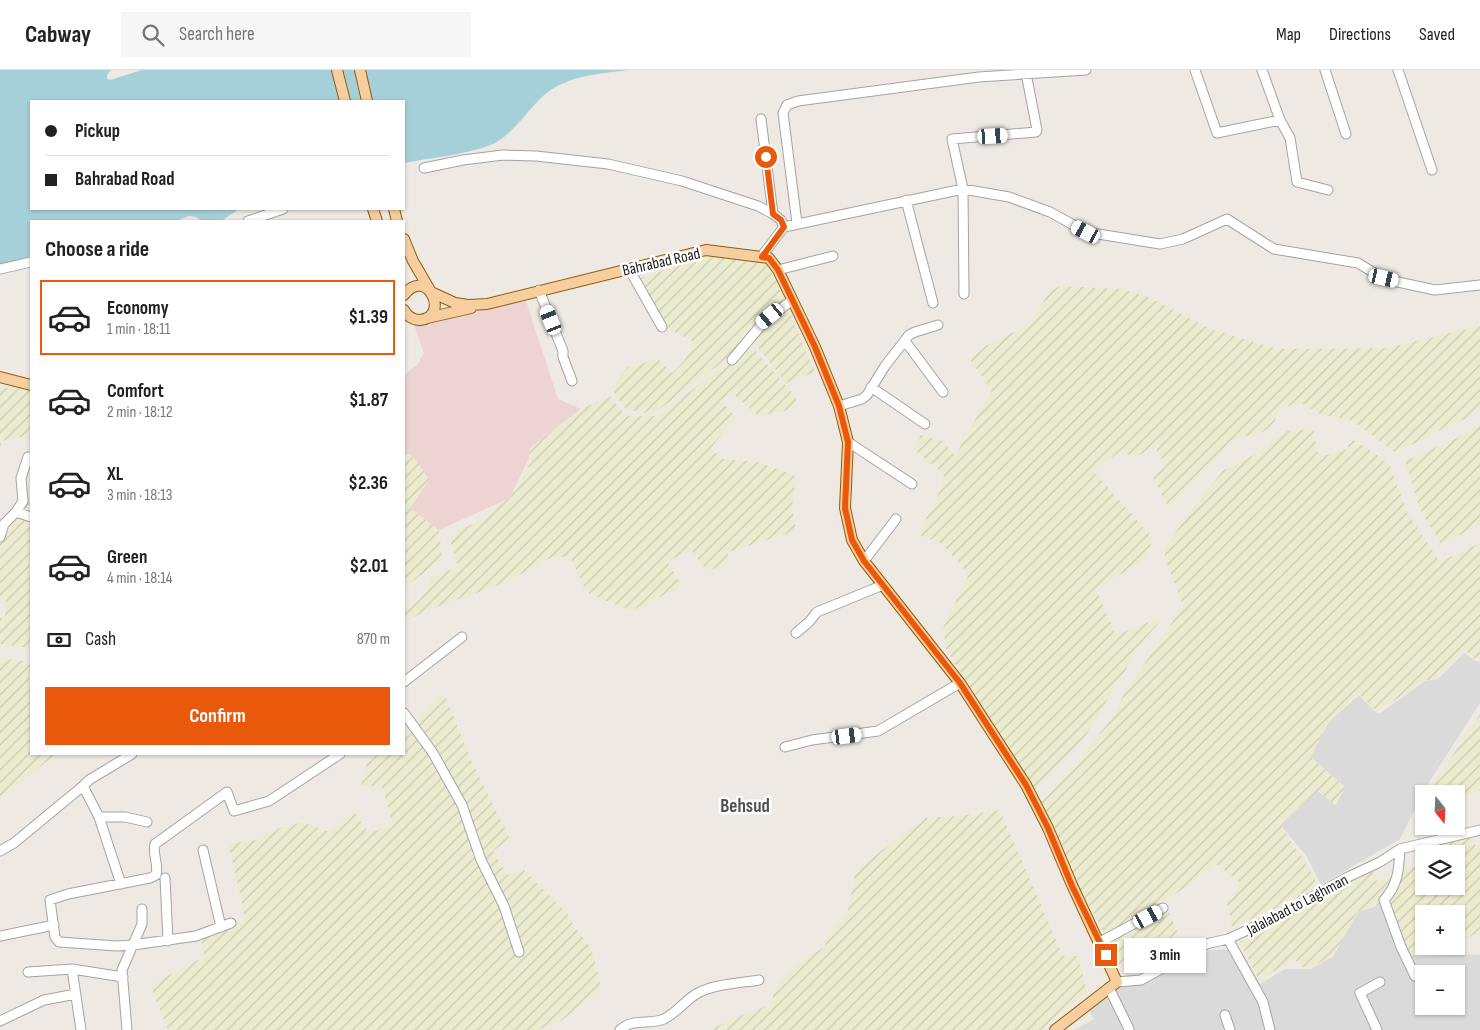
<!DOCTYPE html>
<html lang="en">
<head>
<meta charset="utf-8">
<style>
  :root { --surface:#fff; --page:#f6f6f6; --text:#222; --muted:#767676; --line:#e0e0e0; --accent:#ea580c }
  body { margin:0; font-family:"Sofia Sans Condensed",sans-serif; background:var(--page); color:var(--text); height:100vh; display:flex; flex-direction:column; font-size:19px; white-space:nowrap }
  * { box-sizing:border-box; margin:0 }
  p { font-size:16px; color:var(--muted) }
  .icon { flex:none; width:28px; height:28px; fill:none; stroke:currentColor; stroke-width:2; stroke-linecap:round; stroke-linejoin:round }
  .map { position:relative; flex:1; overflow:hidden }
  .side { position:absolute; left:30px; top:150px; width:375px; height:535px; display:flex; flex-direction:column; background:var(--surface); border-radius:0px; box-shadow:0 1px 4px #0004 }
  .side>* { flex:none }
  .top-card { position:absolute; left:30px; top:30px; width:375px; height:110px; border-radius:0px; box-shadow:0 1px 4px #0004; display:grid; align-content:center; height:110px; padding:0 15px; background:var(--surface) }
  .needle { width:32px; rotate:162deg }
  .buttons { position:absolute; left:1415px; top:715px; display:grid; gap:10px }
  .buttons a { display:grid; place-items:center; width:50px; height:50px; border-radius:0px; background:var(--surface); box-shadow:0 1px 4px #0004; font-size:25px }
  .end { position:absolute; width:22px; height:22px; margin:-11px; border:6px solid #ea580c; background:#fff; box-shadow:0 0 0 2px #fff }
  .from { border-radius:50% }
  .bubble { position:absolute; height:35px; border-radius:0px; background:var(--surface); box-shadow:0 1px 4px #0004; font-size:16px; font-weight:700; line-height:35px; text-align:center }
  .car { position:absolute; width:15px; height:30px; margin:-15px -8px; border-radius:6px; box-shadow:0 0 4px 1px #0007; background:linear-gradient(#fff 24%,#345 0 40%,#fff 0 76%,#345 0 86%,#fff 0) }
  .top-card b { display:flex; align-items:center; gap:18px; height:48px; font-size:19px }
  .top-card b+b { border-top:1px solid var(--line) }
  .top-card i { width:12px; height:12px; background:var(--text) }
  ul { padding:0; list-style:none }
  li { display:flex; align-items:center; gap:15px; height:75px; margin:0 10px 8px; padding:0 5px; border:2px solid transparent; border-radius:0px }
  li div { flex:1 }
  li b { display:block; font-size:19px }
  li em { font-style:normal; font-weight:700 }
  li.selected { border-color:var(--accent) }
  li>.icon { width:45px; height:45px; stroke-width:1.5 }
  h2 { padding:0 15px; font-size:22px; line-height:60px }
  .pay { display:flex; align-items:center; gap:12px; height:55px; padding:0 15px; font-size:19px }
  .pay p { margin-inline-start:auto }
  .primary-button { display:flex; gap:10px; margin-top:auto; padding:10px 15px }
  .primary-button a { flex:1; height:58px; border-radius:0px; background:var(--accent); color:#fff; font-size:20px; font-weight:700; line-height:58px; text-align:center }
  header { display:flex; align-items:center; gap:30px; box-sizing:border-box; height:70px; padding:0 25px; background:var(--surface); border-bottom:1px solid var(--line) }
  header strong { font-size:24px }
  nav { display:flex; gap:28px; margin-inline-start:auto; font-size:18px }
  .search { width:350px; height:45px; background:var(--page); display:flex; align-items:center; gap:12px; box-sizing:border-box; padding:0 18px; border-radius:0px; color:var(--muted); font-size:19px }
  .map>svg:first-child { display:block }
  .residential { fill:#dbdada; fill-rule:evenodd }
  .commercial { fill:#eed3d3 }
  .farmland { fill:url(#farmland-furrows) }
  .water { fill:#a6d0d9 }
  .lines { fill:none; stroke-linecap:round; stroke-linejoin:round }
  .minor-casing { stroke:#a4a4a4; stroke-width:11 }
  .major-casing { stroke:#8f5d08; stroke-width:12 }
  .minor { stroke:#fff; stroke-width:9 }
  .major { stroke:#f7cea0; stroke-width:10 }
  .route { stroke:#ea580c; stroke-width:6 }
  .labels { text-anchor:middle; stroke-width:5; stroke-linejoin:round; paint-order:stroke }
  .street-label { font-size:16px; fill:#1d1d1d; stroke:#fff }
  .quarter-label { font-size:19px; font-weight:bold; fill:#505050; stroke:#fff }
</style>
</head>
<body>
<header>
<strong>Cabway</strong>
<div class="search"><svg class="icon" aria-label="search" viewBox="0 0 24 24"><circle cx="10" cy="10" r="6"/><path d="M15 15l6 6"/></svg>Search here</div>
<nav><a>Map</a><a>Directions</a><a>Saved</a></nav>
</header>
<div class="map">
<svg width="1480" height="960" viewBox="0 0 1480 960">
  <defs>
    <pattern id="farmland-furrows" width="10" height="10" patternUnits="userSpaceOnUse" patternTransform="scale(1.25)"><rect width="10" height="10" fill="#ebeccf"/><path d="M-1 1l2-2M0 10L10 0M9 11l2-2" fill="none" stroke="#c9cab1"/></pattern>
  </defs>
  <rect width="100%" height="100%" fill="#eeeae3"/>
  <path class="residential" d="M1464 583 1477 592 1480 591V633L1428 714 1400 769 1321 815 1306 785 1280 755 1318 721 1336 735 1345 717 1310 687 1329 652 1359 625 1376 643 1379 644 1425 611 1438 609Z
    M1390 832 1413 887 1461 884 1480 885V960H1075L1094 949 1087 937 1121 915 1133 916 1210 880 1240 879 1260 914 1285 899H1311L1333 886 1358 842ZM1424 904H1456V936H1424Z"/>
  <path class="commercial" d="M526 231 558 329 581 339 530 378 529 388 510 428 439 460 410 438 409 384 404 385V305L418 294 424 283 414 255 455 244Z"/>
  <path class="farmland" d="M704 187 765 191 776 211 815 302 786 313 750 267 725 290 653 344 625 339 611 318 628 297 658 289 672 303 684 291 694 272 665 257 635 210Z
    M1060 216 1121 219 1147 226 1210 259 1278 279 1387 278 1480 256V338L1475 340 1470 347 1444 358 1396 383 1353 351 1320 344 1303 334 1280 337 1274 353 1263 362 1235 369 1169 438 1152 406 1166 396 1155 377 1133 388 1122 380 1093 401 1153 468 1146 488 1096 520 1116 565 1159 548V553L1143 571 1085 667 1034 720 946 579 943 558 969 504 941 473 918 465 943 415 944 404 914 380 921 365 941 370 955 386 992 320 970 290 985 276 1030 254 1050 221Z
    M751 276 795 326 798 338 758 346 730 321 721 331 736 347 711 378 723 389 758 392 796 406 792 437 796 461 728 482 727 494 707 501 692 481 667 491 682 516 631 541 590 524 585 519 570 486 548 489 505 513 425 541 404 553V539L418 531 426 522 430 508 458 497 450 470 452 465 459 459 482 451 497 436 510 428 515 420 528 399 530 378 581 339 610 326 626 346H657Z
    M0 317 26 319 31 322V370L21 367 2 371 0 378Z
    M1480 353V455L1441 474 1420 440 1405 391 1457 368Z
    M1313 359 1319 387 1348 379 1350 368 1376 384 1390 396 1408 444 1440 492 1480 473V585L1474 589 1465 580 1432 610H1425L1377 642 1358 623 1328 653 1311 687 1345 717 1335 735 1318 721 1280 755 1309 798 1318 816 1282 836 1232 857 1227 832 1241 814 1217 794 1164 832 1183 874 1161 890 1140 898 1118 897 1099 853 1071 805 1039 734 1073 698 1111 649 1130 613 1156 578 1183 535 1167 494 1164 480 1190 441 1223 401 1257 383 1286 361Z
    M409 384 418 392 429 410 410 438 439 460 442 489 404 518V385Z
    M31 424V578L0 574V548L5 549 6 527 0 526V475L5 458 21 434Z
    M0 588 31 592V684H56L0 729Z
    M444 623 471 690 510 769 493 781 507 805 524 800 567 843 576 859 591 878 602 919 561 951 538 960H168L150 915 204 887 201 869 245 852 241 828 228 774 256 770 279 758 303 752 329 762 354 741 369 764 393 753 382 717 361 715 367 694 378 684H404V660Z
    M1480 644V720L1456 732V724H1427Z
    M1000 740 1063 886H1078L1087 922 1041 960H711L729 950 772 934 774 919 794 897 824 877 836 854 847 844 856 801 896 769 926 748 958 746Z
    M1471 767 1476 777 1480 775V861L1466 869 1456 873V844H1424V876H1445L1412 888 1389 832 1357 842 1333 887 1309 897H1300L1295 889 1259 910 1240 872 1289 846 1372 799 1377 811 1424 791V816H1456V784H1430V776Z"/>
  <path class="water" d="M0 0H111L107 5V9L110 10 142 0H629C599 4 567 5 543 26 526 42 514 63 493 74 471 84 429 88 404 93V31H31V139H239L221 151H202L196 147 189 146 176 151H31V188L0 194Z"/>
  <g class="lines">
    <defs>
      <path id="minor" d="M1195 0 1217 63 1280 50
        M1262 0 1280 50 1290 68 1297 112 1328 120
        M1325 0 1346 64
        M1398 0 1432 100
        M761 49 773 144
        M424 98 463 90 503 85 536 86 608 94 682 111 758 136 773 144 781 150 784 157
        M906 130 933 233
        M248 151 283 139
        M797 153 783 43 787 35 798 31 979 7 1086 0
        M761 187 784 157 963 119 1009 127 1050 142 1086 162 1160 174 1183 169 1227 149 1274 179 1358 193 1384 209 1435 220 1480 215
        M0 199 31 192
        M629 199 662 257
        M778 200 833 186
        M539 220 563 281V287L572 311
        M964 224 963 119 952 69 1036 62 1037 60 1026 3
        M905 271 943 322
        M732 290 762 254 792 230
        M871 317 925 354
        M839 336 862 329 867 325 885 296 909 265 915 262 938 255
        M848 372 912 414
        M16 442 31 447
        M0 467 4 454 16 442 23 431 21 408 28 387H31
        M864 491 896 449
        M796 563 809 552 817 542 883 515
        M404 612 462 567
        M404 643 433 683 462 735 481 790 504 836 519 882
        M785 677 812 670 878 661 960 613
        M99 747H125L147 752
        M1400 779C1399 799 1398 815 1384 830L1401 877 1415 906
        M203 780 221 857
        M0 781 14 773 83 716
        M165 808 168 871
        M121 814 99 747 83 716 89 710 132 684
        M231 853 196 866 133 875 117 876 59 872 55 867 50 830 68 824 150 808 156 805C159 794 152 784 155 774L227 722 234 741 269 731 340 684
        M0 866 54 855
        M1228 869 1263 932 1270 960
        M1100 872 1163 838
        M72 899 81 960
        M28 902 72 899 123 907
        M1117 912 1141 910 1168 895 1185 882 1210 873 1228 869 1274 848 1348 807 1380 792 1400 779 1480 760
        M1109 918 1129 959
        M1225 945 1230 960
        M0 951 44 930 76 924
        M127 960 122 900 142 854V839
        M620 960C632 948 650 955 664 949 677 943 686 929 698 923 713 914 742 913 759 910
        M1377 960 1360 923 1380 912"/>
      <path id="major" d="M337 0 345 31
        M360 0 367 31
        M373 139 377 151
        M394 139 397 151
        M404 169 413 191 431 222 455 233 468 235 487 234 706 180 769 188 778 200 815 277 839 336 848 372 845 438 852 470 864 491 960 613 1026 715 1048 758 1072 815 1117 912 1055 960
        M404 225C427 195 451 247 420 250 413 250 407 246 404 240
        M427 248 471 238
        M0 307 31 315"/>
    </defs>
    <use href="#minor" class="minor-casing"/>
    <use href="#major" class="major-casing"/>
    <use href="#minor" class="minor"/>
    <use href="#major" class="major"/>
  </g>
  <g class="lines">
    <path class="route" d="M766 87 773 144 781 150 784 157 762 187 769 188 778 200 815 277 839 336 848 372 845 438 852 470 864 491 960 613 1026 715 1048 758 1072 816 1106 885"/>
  </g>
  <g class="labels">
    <g class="street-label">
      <text transform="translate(661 191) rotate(-13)" y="6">Bahrabad Road</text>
      <text transform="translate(1297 834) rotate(-28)" y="6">Jalalabad to Laghman</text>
    </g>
    <g class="quarter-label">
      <text x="745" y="742">Behsud</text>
    </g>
  </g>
</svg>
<div class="buttons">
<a><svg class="needle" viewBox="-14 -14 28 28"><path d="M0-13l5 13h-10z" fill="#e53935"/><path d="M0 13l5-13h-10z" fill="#767676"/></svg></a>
<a><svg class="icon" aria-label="layers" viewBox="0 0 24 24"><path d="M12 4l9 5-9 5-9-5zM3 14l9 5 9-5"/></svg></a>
<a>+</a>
<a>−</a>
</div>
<i class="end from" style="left:766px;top:87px"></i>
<i class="end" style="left:1106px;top:885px"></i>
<div class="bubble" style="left:1124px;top:868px;width:82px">3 min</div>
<i class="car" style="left:993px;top:66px;rotate:87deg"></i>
<i class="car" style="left:1086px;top:162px;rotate:298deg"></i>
<i class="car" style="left:1384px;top:208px;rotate:103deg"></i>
<i class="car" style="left:770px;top:246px;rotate:230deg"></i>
<i class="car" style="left:551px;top:250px;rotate:338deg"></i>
<i class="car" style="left:847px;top:666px;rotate:83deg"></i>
<i class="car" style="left:1148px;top:847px;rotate:62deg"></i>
<div class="top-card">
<b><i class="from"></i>Pickup</b>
<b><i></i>Bahrabad Road</b>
</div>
<section class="side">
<h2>Choose a ride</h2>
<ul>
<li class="selected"><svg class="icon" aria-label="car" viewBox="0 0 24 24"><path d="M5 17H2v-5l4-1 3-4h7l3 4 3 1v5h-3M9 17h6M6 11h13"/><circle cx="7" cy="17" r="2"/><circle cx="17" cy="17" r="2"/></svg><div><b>Economy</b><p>1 min · 18:11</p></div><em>$1.39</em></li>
<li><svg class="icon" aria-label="car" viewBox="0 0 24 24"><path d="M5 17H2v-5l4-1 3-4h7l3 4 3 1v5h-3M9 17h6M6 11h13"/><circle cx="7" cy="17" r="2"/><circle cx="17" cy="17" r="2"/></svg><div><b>Comfort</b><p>2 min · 18:12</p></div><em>$1.87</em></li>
<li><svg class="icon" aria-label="car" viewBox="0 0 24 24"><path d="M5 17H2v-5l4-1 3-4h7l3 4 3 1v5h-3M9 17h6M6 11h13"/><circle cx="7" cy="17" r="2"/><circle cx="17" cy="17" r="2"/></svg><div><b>XL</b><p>3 min · 18:13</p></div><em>$2.36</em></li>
<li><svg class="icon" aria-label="car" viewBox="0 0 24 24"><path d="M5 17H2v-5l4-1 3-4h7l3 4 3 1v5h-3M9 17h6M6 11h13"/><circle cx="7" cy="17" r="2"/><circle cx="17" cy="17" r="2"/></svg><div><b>Green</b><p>4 min · 18:14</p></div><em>$2.01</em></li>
</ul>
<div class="pay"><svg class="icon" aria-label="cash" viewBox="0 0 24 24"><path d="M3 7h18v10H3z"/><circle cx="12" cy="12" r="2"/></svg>Cash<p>870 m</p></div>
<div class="primary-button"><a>Confirm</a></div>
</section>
</div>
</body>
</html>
